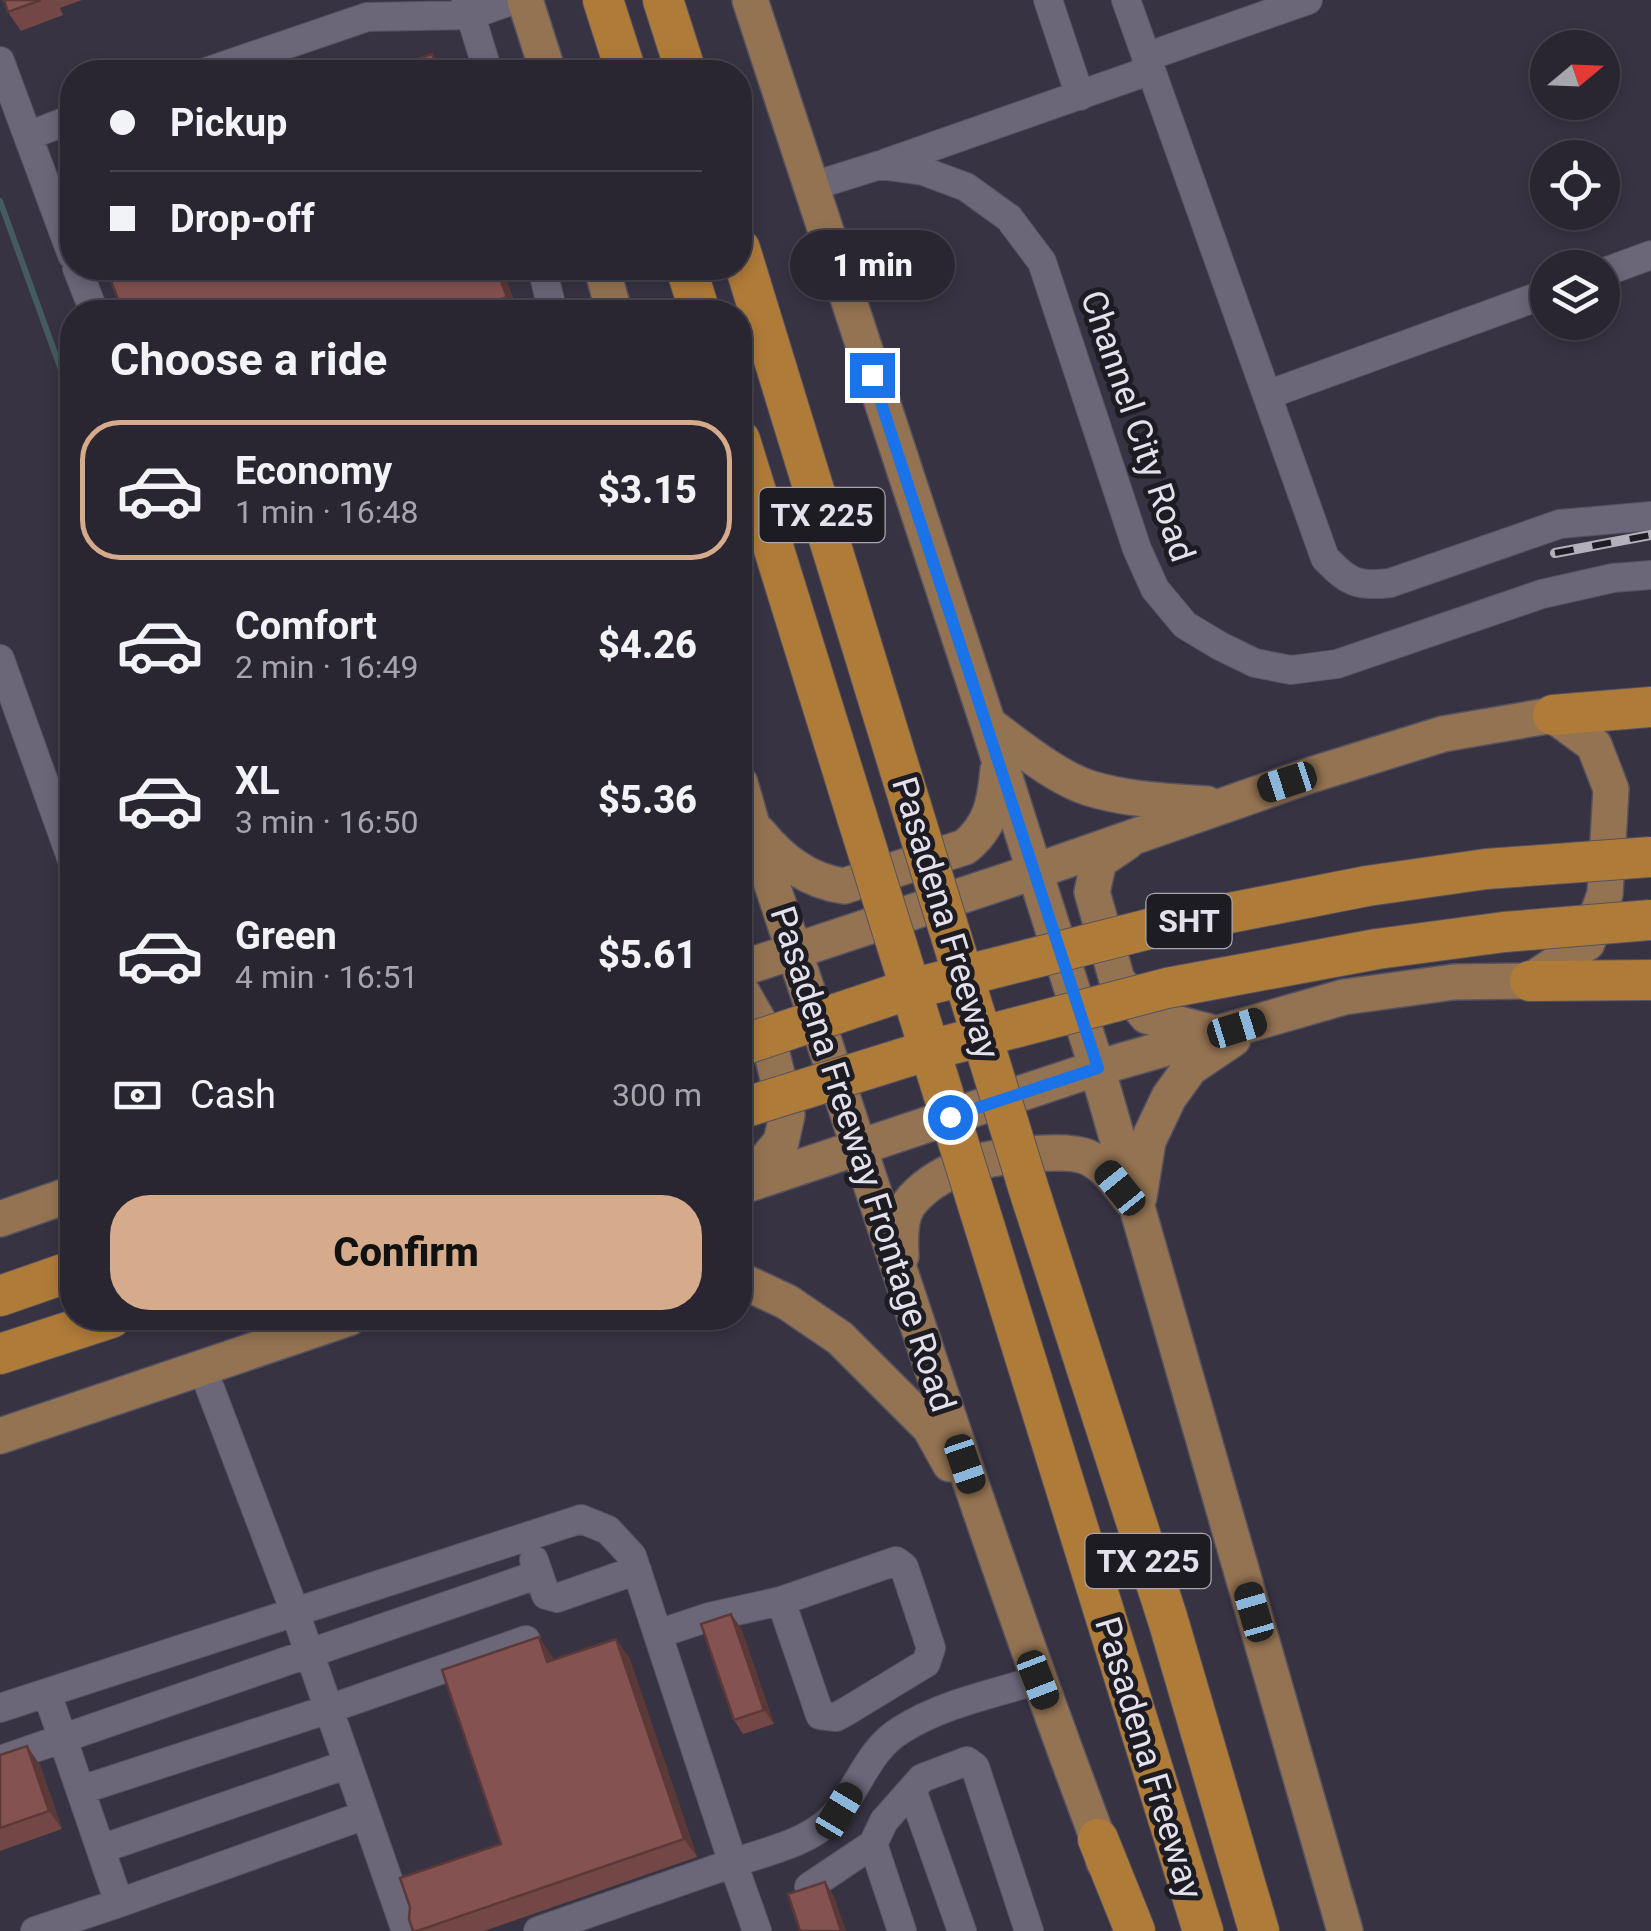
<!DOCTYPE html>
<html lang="en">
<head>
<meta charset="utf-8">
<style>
  :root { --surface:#292632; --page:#35323e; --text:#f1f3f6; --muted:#a5a5ac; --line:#45434d; --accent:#d6ab8b }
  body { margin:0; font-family:Roboto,sans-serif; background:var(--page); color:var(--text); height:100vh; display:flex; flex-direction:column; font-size:38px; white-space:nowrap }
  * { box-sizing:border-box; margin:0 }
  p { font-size:32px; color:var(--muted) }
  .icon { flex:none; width:55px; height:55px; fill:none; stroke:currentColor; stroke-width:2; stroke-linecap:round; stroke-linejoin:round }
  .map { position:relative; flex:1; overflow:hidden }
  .drawer { position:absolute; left:60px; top:300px; width:692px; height:1030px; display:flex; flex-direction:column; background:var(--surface); border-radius:40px; box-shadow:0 5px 15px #0003,0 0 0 2px var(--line) }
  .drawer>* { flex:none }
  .hud { position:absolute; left:60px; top:60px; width:692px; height:220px; border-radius:40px; box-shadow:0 5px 15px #0003,0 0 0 2px var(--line); display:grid; align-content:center; height:220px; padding:0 50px; background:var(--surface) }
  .needle { width:65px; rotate:71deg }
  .tools { position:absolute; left:1530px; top:30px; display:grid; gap:20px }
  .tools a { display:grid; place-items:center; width:90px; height:90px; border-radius:50%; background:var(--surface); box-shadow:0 5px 15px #0003,0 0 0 2px var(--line); font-size:50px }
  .end { position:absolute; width:45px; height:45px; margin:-22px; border:12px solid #1a73e8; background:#fff; box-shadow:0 0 0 5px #fff }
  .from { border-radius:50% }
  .bubble { position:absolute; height:70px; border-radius:35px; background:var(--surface); box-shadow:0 5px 15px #0003,0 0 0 2px var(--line); font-size:32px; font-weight:800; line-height:70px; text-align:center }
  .car { position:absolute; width:30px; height:60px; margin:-30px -15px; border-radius:12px; box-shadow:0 0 8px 2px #0007; background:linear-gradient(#222 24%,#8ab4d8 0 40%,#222 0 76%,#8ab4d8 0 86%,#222 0) }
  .hud b { display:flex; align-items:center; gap:35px; height:95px; font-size:38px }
  .hud b+b { border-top:2px solid var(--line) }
  .hud i { width:25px; height:25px; background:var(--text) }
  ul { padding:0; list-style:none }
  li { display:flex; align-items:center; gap:30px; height:140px; margin:0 20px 15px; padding:0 30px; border:5px solid transparent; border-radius:40px }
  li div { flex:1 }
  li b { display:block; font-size:38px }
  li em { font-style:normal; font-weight:800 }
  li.selected { border-color:var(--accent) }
  li>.icon { width:90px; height:90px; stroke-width:1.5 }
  h2 { padding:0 50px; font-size:45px; line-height:120px }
  .pay { display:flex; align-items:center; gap:25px; height:110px; padding:0 50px; font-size:38px }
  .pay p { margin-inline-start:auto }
  .cta { display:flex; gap:20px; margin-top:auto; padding:20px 50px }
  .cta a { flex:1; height:115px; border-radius:40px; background:var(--accent); color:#111; font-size:40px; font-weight:800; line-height:115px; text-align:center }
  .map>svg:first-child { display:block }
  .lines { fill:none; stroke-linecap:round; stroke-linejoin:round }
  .stream { stroke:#445b5f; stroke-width:6 }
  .minor-casing { stroke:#565260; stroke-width:30 }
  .major-casing { stroke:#565260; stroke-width:38 }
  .highway-casing { stroke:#565260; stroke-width:42 }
  .minor { stroke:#6b6678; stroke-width:28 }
  .major { stroke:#947352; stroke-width:35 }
  .highway { stroke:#af7b39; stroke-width:40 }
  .rail-casing { stroke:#b3b0bc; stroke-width:10 }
  .rail { stroke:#1e1c23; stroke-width:6; stroke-dasharray:19; stroke-linecap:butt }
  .highway-bridge-casing { stroke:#565260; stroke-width:42; stroke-linecap:butt }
  .highway-bridge { stroke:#af7b39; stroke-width:40 }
  .wall { fill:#724746 }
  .shaded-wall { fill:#5c3939 }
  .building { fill:#845251; stroke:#5c3939; stroke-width:2.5 }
  .route { stroke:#1a73e8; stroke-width:12 }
  .labels { text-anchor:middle; stroke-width:10; stroke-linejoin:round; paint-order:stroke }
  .shield { fill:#1e1c23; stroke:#a9a6b0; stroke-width:2.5 }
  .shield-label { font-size:32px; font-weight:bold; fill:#e4e1ec }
  .street-label { font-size:35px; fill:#e4e1ec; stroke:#1e1c23 }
</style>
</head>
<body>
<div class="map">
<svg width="1651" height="1931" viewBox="0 0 1651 1931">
  <rect width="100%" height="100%" fill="#373343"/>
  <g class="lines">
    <path class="stream" d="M0 201 72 400"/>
    <defs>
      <path id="minor" d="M466 0 488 72
        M1048 0 1080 96
        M1126 0 1151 70
        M1146 57 1308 0
        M0 61 72 255
        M206 72 367 17 471 15 513 0
        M28 136 72 119
        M886 163 1151 70 1325 558C1348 582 1357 587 1390 583L1560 524 1651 516
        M810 187 880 165 923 171 966 187 1009 218 1042 262 1137 549 1155 589 1185 625 1220 646 1255 663 1291 670 1337 664 1542 594 1613 578 1651 575
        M77 268 94 312
        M542 268 553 312
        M1602 273 1651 255
        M1267 395 1548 293
        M0 659 72 860
        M202 1367 295 1612 406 1931
        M534 1560 546 1595 557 1598 637 1570
        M658 1634 709 1617 781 1601 896 1561 904 1567 931 1648 926 1663 847 1711 836 1717 820 1715 781 1601
        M47 1693 119 1903 365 1815
        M0 1708 581 1519 608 1530 632 1556 733 1863 538 1931
        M0 1760 539 1574
        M81 1790 329 1709 526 1640
        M912 1790 962 1931
        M101 1849 348 1764
        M809 1887 873 1844
        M35 1931 119 1903
        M757 1931 733 1863C770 1850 816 1842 841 1808 860 1782 872 1747 901 1730 941 1704 993 1694 1038 1680
        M902 1931 873 1844 884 1821 922 1778 967 1761 975 1767 1029 1931"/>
      <path id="major" d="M525 0 548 72
        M750 0 988 724 1097 1068 1345 1931
        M602 268 614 312
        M988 724C1017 745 1055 777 1089 788 1127 800 1168 801 1207 804
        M740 783 752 825C866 1163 972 1505 1098 1839L1104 1862
        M759 833C782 861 808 881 844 886L965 847C991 826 995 802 998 770
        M1127 842 1099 861 1092 892 1117 980 1147 1016 1214 1033
        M740 969 1033 872 1311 775 1443 734 1553 715 1594 745 1611 789 1605 894 1587 943 1530 981 1454 982 1344 997 1097 1068 740 1187
        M740 994H743L768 1038 787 1115 781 1142 745 1184
        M1139 1197 1148 1141 1169 1097 1190 1068 1233 1039
        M0 1219 72 1194
        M901 1256C900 1240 899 1218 909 1204 921 1188 941 1175 959 1168 983 1157 1063 1147 1087 1157 1106 1165 1118 1184 1131 1200
        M740 1280 787 1302 840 1338 930 1428 950 1464
        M0 1436 349 1318"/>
      <path id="highway" d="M603 0 626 72
        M663 0 686 72
        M740 249 903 780
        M686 268 700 312
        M740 440 857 817
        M1553 715 1651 707
        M1530 981 1651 980
        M1030 1193 1168 1620 1259 1931
        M986 1231 1203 1931
        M0 1296 72 1271
        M0 1354 111 1318
        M1098 1839 1135 1931"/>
    </defs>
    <use href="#minor" class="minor-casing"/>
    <use href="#major" class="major-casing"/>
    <use href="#highway" class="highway-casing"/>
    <use href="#minor" class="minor"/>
    <use href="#major" class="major"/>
    <use href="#highway" class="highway"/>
    <defs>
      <path id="rail" d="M1555 553 1651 535"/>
    </defs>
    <use href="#rail" class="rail-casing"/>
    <use href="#rail" class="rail"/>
    <defs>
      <path id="highway-bridge" d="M903 780 1030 1193
        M857 817 986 1231
        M740 1046 907 990 1153 928 1367 886 1486 869 1651 857
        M740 1109 926 1051 1167 988 1377 949 1504 932 1651 920"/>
    </defs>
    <use href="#highway-bridge" class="highway-bridge-casing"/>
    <use href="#highway-bridge" class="highway-bridge"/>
  </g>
  <path class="wall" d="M4 0H82L60 8 63 15 21 31 8 12Z
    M106 268H502L518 312H123Z
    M741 1628 774 1724 743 1734 734 1720Z
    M552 1656 553 1660 629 1657 697 1857 484 1931H413L501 1844Z
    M27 1746 40 1765 62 1829 0 1851V1755Z"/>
  <path class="shaded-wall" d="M432 54 445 72H439Z
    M496 268H502L518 312 507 297Z
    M731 1614 741 1628 774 1724 764 1710Z
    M539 1637 552 1656 560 1680 547 1662Z
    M616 1639 629 1657 697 1857 684 1839Z
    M27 1746 40 1765 62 1829 49 1811Z
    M825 1882 834 1896 846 1931H841Z"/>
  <path class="building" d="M4 0H41L8 12Z
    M432 54 439 72H381Z
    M106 268H496L507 297 494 302 497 312H123Z
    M731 1614 764 1710 734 1720 701 1624Z
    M539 1637 547 1662 616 1639 684 1839 417 1931H413L409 1919 410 1907 400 1878 501 1844 442 1670Z
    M27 1746 49 1811 0 1828V1755Z
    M825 1882 841 1931H800L788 1894Z"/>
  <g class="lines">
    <path class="route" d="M872 375C949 606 1022 837 1098 1068L950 1117"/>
  </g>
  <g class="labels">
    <g class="shield">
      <rect x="759.5" y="488" width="125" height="54" rx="8"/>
      <rect x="1146.5" y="894" width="85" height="54" rx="8"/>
      <rect x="1085.5" y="1534" width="125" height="54" rx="8"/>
    </g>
    <g class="shield-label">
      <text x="822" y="526">TX 225</text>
      <text x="1189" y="932">SHT</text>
      <text x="1148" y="1572">TX 225</text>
    </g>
    <g class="street-label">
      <text transform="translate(1138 426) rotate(71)" y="12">Channel City Road</text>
      <text transform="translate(946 918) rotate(73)" y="12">Pasadena Freeway</text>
      <text transform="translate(863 1159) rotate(72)" y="12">Pasadena Freeway Frontage Road</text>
      <text transform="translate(1149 1758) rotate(73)" y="12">Pasadena Freeway</text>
    </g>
  </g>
</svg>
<div class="tools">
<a><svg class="needle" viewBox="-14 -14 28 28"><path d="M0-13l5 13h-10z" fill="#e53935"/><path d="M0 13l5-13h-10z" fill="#a5a5ac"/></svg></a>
<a><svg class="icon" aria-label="locate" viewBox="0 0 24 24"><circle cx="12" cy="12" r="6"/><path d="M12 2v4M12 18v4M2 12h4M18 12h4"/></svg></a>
<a><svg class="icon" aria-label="layers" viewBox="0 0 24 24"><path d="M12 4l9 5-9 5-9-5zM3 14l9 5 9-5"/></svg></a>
</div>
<i class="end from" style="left:950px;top:1117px"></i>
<i class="end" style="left:872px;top:375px"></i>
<div class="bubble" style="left:790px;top:230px;width:165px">1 min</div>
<i class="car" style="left:1287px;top:782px;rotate:252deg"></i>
<i class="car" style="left:1237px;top:1028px;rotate:73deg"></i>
<i class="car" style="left:1120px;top:1188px;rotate:321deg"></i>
<i class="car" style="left:965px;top:1464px;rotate:161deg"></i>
<i class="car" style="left:1254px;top:1612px;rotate:344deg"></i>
<i class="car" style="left:1038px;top:1680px;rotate:159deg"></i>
<i class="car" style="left:839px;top:1811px;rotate:31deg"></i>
<div class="hud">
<b><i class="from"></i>Pickup</b>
<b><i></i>Drop-off</b>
</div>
<section class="drawer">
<h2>Choose a ride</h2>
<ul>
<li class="selected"><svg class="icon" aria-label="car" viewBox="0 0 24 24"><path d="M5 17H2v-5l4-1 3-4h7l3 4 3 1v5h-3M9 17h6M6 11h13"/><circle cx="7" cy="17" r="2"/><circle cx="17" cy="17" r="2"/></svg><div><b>Economy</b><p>1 min · 16:48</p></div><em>$3.15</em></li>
<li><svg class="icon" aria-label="car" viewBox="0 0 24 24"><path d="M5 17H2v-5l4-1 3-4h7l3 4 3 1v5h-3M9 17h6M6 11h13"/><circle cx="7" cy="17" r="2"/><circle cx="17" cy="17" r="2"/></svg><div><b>Comfort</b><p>2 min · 16:49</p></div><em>$4.26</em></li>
<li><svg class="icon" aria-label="car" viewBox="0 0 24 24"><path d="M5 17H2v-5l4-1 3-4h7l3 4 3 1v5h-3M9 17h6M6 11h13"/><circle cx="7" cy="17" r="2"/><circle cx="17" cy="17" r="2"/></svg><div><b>XL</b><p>3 min · 16:50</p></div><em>$5.36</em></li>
<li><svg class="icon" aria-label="car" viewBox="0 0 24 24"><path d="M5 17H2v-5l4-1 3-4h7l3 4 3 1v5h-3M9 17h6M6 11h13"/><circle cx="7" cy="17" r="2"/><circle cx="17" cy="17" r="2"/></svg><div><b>Green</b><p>4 min · 16:51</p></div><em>$5.61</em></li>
</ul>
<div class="pay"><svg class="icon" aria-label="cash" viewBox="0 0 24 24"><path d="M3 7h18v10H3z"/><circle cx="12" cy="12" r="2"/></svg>Cash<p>300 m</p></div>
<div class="cta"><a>Confirm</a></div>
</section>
</div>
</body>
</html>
